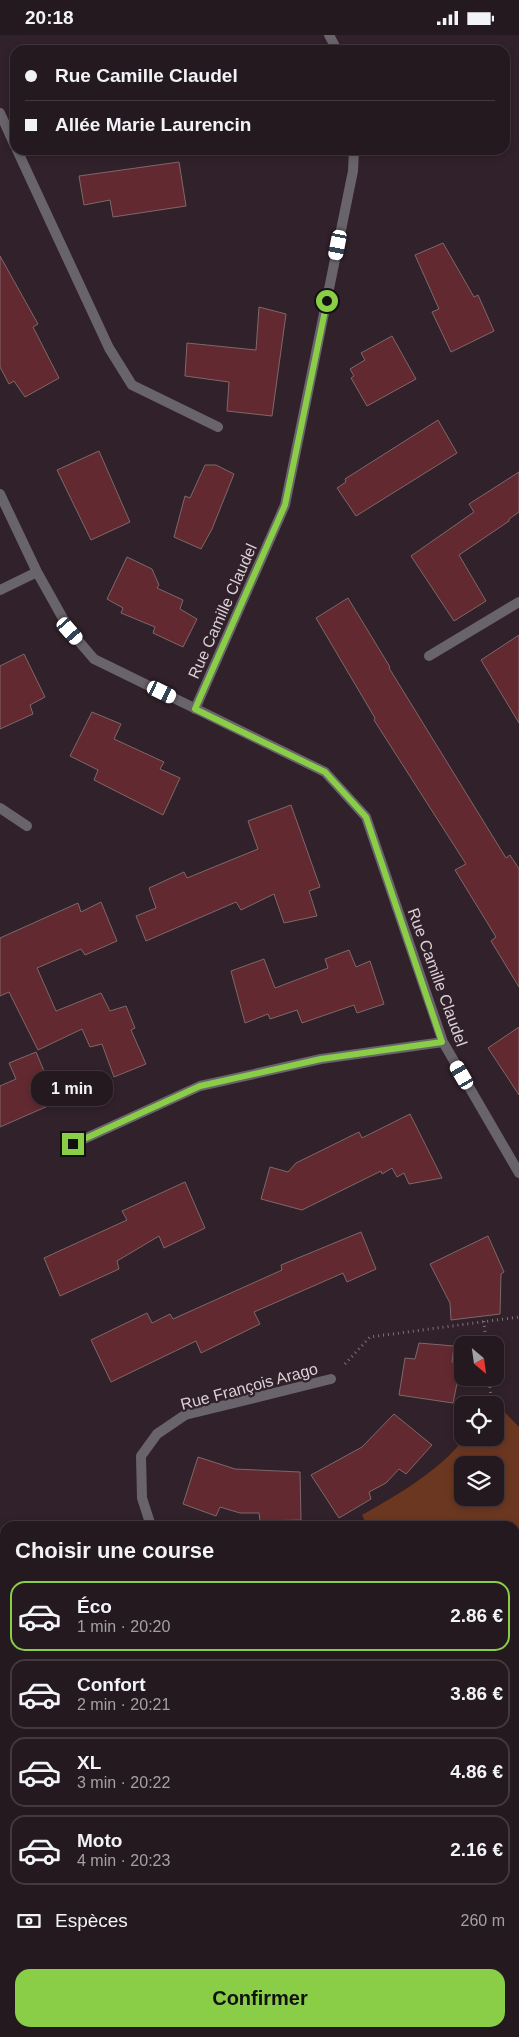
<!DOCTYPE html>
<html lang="fr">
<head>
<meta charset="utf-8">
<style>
  :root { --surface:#251920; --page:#2d2229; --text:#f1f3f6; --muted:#a3a0a5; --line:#42383e; --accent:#8ace48 }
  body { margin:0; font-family:Helvetica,sans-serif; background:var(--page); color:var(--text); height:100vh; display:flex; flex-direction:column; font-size:19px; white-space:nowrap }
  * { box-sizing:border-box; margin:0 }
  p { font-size:16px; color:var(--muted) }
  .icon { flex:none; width:28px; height:28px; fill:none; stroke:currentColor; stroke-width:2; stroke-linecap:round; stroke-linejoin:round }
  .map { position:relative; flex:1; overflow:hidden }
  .drawer { position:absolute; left:0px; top:1486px; width:520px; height:516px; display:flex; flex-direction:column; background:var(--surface); border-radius:15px 15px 0 0; box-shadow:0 2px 8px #0003,0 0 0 1px var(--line) }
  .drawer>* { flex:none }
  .hud { position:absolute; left:10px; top:10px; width:500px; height:110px; border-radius:15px; box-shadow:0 2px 8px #0003,0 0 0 1px var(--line); display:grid; align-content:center; height:110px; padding:0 15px; background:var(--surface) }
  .needle { width:32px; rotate:151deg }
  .controls { position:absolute; left:454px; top:1301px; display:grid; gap:10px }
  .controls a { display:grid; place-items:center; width:50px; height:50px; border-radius:10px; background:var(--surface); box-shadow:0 2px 8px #0003,0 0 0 1px var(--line); font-size:25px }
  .end { position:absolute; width:22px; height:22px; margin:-11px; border:6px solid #8ace48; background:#111; box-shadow:0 0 0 2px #111 }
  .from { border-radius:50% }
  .bubble { position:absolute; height:35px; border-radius:15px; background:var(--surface); box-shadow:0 2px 8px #0003,0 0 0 1px var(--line); font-size:16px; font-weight:600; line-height:35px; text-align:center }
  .car { position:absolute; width:15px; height:30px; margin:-15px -8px; border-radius:6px; box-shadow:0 0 4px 1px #0007; background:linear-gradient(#fff 24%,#345 0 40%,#fff 0 76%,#345 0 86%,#fff 0) }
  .hud b { display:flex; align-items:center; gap:18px; height:48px; font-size:19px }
  .hud b+b { border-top:1px solid var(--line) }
  .hud i { width:12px; height:12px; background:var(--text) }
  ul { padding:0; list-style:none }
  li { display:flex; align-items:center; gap:15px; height:70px; margin:0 10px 8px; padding:0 5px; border:2px solid var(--line); border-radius:15px }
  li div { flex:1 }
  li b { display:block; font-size:19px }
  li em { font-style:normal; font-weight:600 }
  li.on { border-color:var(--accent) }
  li>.icon { width:45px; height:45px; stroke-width:1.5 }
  h2 { padding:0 15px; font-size:22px; line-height:60px }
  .pay { display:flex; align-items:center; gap:12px; height:55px; padding:0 15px; font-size:19px }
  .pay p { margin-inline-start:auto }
  .action { display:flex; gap:10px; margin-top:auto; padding:10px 15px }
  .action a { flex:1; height:58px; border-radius:15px; background:var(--accent); color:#111; font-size:20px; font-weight:600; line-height:58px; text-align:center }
  .status { display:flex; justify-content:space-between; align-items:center; height:35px; padding:0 25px; background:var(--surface); direction:ltr }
  .status svg { height:14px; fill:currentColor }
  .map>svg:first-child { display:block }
  .green { fill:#6b3720; fill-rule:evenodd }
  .building { fill:#622930; stroke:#7e6869 }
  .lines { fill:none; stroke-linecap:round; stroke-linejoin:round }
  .path { stroke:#7f7179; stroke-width:3; stroke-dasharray:1 4; stroke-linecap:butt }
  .service { stroke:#69646b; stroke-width:10 }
  .minor { stroke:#69646b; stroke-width:10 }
  .route { stroke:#8ace48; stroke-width:6 }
  .labels { text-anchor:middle; stroke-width:4.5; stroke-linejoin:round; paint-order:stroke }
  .street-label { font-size:16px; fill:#dbd0d6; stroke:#31212a }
</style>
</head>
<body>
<div class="status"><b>20:18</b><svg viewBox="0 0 49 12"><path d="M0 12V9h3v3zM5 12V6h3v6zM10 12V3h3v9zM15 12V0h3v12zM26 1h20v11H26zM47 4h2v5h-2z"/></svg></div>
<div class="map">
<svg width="519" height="2002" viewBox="0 0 519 2002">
  <rect width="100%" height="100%" fill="#31212a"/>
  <path class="green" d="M491 1363 519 1392V1558L515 1552V1491H367L362 1480C394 1462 444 1433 464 1403L495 1402V1370H486ZM462 1430H495V1462H462Z"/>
  <path class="building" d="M179 127 186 171 113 182 110 165 84 170 79 141Z
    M443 208 474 262 478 260 494 296 451 317 432 277 439 274 415 220Z
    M0 221 38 289 33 292 59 343 25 362 14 346 9 349 0 332Z
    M259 272 286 279 272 381 227 376 229 347 185 341 187 308 256 315Z
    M392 301 416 344 367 371 351 343 354 341 350 334 365 325 361 318Z
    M438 385 457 418 356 481 337 453 346 447 345 444Z
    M99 416 130 487 91 505 57 435Z
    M205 430H216L234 439 212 494 201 514 174 502 185 461 190 463Z
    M519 437V477L509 484V486L459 520 486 566 454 586 411 521 474 477 469 469Z
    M127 522 152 534 159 550 157 553 183 565 180 574 197 584 183 612 153 598 155 592 121 578 123 573 107 564Z
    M348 563 390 632 389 633 506 823 510 820 519 834V952L491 906 496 902 455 835 466 829 374 685 375 683 316 583Z
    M519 600V688L481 625Z
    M24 619 45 662 30 670 33 679 0 694V631Z
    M92 677 121 689 114 704 164 727 160 734 180 743 163 780 94 745 98 735 70 721Z
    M291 770 320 852 309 856 317 881 284 888 274 859 241 875 236 867 146 906 136 881 156 873 149 853 184 837 187 843 258 814 248 786Z
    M101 867 117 906 85 920 81 914 37 933 56 976 101 958 110 976 126 971 135 993 131 995 146 1029 114 1042 102 1009 90 1012 82 994 38 1015 9 957 0 961V903L78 868 81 877Z
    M349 915 356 932 370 926 384 969 357 978 354 970 302 988 297 975 270 984 268 979 245 988 231 936 264 924 275 953 328 933 325 924Z
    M519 992V1060L488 1013Z
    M36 1017 57 1067 0 1092V1051L16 1044 9 1028Z
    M410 1079 442 1143 409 1149 404 1138 397 1142 392 1133 382 1139 381 1136 302 1175 261 1164 270 1132 288 1137 296 1128 359 1097 362 1103Z
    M185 1147 205 1193 164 1213 159 1201 117 1226 119 1234 60 1261 44 1223 127 1185 122 1176Z
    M361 1197 376 1234 347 1247 343 1238 254 1277 260 1289 201 1318 196 1306 111 1347 91 1305 147 1278 152 1288 170 1279 173 1284 282 1235 281 1230Z
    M488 1201 504 1237 501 1239 500 1279 451 1285 450 1268 430 1229Z
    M419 1308 454 1311 452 1327 461 1329 453 1368 399 1360 405 1323 415 1324Z
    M394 1379 432 1410 406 1439 399 1434 386 1448 369 1457 371 1464 339 1483 311 1440 362 1412Z
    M198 1422 235 1434 300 1437 301 1485 260 1486 259 1478H240L220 1472 216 1481 183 1469Z"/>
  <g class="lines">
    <path class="path" d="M484 1286 486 1310
      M345 1329 370 1302 519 1282
      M489 1342 491 1363
      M356 1491 366 1490"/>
    <path class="service" d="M0 78 15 111
      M17 115 109 313 132 350 218 392
      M429 621 519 567
      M0 1669 5 1667"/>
    <path class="minor" d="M329 0 337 15
      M0 459 37 537 70 596 94 624 325 737 366 782 443 1007 519 1138
      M0 555 37 537
      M195 674 285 470 353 136 354 115
      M0 773 27 791
      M73 1109 200 1051 321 1024 443 1007
      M151 1491 142 1463 141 1421 157 1399 185 1380 331 1344
      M515 1773H519
      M515 1980 519 1996
      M0 1985 5 1982
      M427 1998 428 2002"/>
  </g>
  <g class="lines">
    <path class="route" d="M73 1109 200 1051 321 1024 442 1007 366 782 325 737 195 674 285 470 327 266"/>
  </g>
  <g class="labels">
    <g class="street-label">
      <text transform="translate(222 576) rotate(-66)" y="6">Rue Camille Claudel</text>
      <text transform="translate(438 942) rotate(70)" y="6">Rue Camille Claudel</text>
      <text transform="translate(249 1351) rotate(-15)" y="6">Rue François Arago</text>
    </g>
  </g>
</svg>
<div class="controls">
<a><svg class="needle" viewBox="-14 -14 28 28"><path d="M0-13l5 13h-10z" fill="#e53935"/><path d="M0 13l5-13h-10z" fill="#a3a0a5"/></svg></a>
<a><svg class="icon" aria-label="locate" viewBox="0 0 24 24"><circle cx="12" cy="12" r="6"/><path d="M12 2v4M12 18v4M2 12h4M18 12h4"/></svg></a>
<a><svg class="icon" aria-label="layers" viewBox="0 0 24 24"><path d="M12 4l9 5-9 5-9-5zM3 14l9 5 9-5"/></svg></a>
</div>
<i class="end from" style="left:327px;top:266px"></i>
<i class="end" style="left:73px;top:1109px"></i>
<div class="bubble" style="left:31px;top:1036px;width:82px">1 min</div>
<i class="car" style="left:338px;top:210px;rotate:191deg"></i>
<i class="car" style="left:70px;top:596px;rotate:139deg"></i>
<i class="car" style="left:162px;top:657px;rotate:116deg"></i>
<i class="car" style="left:462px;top:1040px;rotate:330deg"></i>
<div class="hud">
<b><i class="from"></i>Rue Camille Claudel</b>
<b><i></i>Allée Marie Laurencin</b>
</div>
<section class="drawer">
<h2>Choisir une course</h2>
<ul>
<li class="on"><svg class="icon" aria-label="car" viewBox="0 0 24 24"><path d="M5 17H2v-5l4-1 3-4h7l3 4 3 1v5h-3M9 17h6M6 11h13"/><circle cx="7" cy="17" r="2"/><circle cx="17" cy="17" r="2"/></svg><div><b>Éco</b><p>1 min · 20:20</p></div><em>2.86 €</em></li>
<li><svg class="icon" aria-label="car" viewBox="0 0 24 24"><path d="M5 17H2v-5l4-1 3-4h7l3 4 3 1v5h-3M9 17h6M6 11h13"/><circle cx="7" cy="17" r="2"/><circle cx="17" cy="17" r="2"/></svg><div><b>Confort</b><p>2 min · 20:21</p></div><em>3.86 €</em></li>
<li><svg class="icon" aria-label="car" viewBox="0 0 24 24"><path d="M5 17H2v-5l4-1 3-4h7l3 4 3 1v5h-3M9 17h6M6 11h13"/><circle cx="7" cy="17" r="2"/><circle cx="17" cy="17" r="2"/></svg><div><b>XL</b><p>3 min · 20:22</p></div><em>4.86 €</em></li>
<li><svg class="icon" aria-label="car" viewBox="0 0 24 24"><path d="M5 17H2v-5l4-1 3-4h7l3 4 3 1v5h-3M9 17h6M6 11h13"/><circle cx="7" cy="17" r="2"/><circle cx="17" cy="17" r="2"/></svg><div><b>Moto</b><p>4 min · 20:23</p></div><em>2.16 €</em></li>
</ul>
<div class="pay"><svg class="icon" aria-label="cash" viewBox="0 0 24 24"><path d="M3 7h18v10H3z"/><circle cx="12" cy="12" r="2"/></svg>Espèces<p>260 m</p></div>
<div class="action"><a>Confirmer</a></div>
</section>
</div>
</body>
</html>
